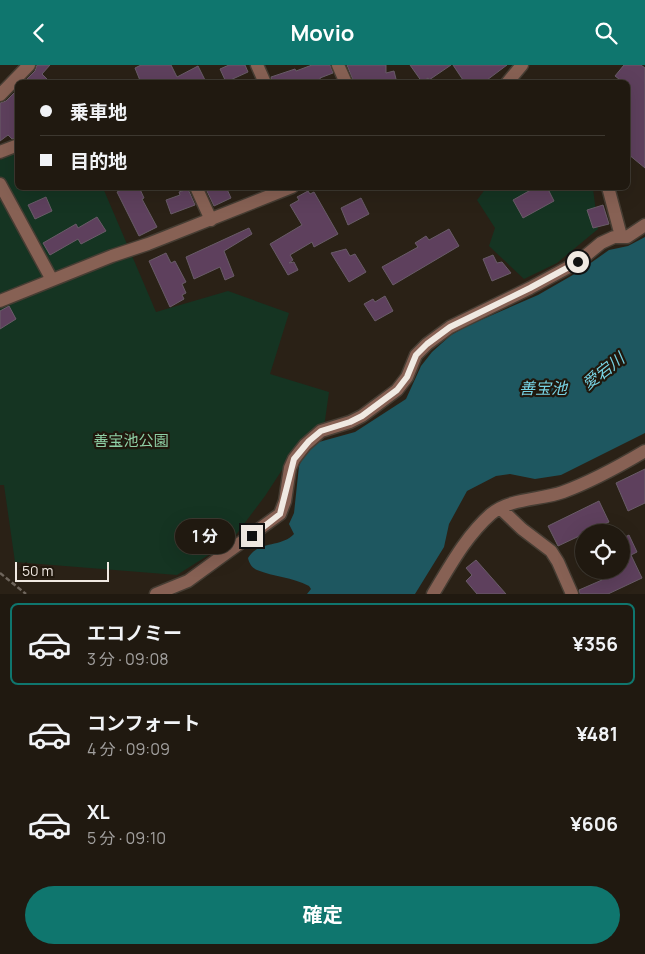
<!DOCTYPE html>
<html lang="ja">
<head>
<meta charset="utf-8">
<style>
  :root { --surface:#201910; --page:#2d261e; --text:#f1f3f6; --muted:#a2a09f; --line:#3d3830; --accent:#0f766e }
  body { margin:0; font-family:Manrope,"Noto Sans JP",sans-serif; background:var(--page); color:var(--text); height:100vh; display:flex; flex-direction:column; font-size:19px; white-space:nowrap }
  * { box-sizing:border-box; margin:0 }
  p { font-size:16px; color:var(--muted) }
  .icon { flex:none; width:28px; height:28px; fill:none; stroke:currentColor; stroke-width:2; stroke-linecap:round; stroke-linejoin:round }
  .map { position:relative; height:529px; overflow:hidden }
  .drawer { display:flex; flex-direction:column; background:var(--surface); flex:1 }
  .drawer>* { flex:none }
  .banner { position:absolute; left:15px; top:15px; width:615px; height:110px; border-radius:8px; box-shadow:0 5px 20px #0002,0 0 0 1px var(--line); display:grid; align-content:center; height:110px; padding:0 25px; background:var(--surface) }
  .controls { position:absolute; left:575px; top:459px; display:grid; gap:10px }
  .controls a { display:grid; place-items:center; width:55px; height:55px; border-radius:50%; background:var(--surface); box-shadow:0 5px 20px #0002,0 0 0 1px var(--line); font-size:25px }
  .scale { position:absolute; left:15px; bottom:12px; width:94px; box-sizing:border-box; padding-left:5px; border:2px solid #f0e9e2; border-top:0; font-size:14px; line-height:18px; white-space:nowrap; color:#f0e9e2; -webkit-text-stroke:4px #20180d; paint-order:stroke }
  .end { position:absolute; width:22px; height:22px; margin:-11px; border:6px solid #f0e9e2; background:#111; box-shadow:0 0 0 2px #111 }
  .from { border-radius:50% }
  .bubble { position:absolute; height:35px; border-radius:18px; background:var(--surface); box-shadow:0 5px 20px #0002,0 0 0 1px var(--line); font-size:16px; font-weight:700; line-height:35px; text-align:center }
  .banner b { display:flex; align-items:center; gap:18px; height:48px; font-size:19px }
  .banner b+b { border-top:1px solid var(--line) }
  .banner i { width:12px; height:12px; background:var(--text) }
  ul { padding:9px 0 0; list-style:none }
  li { display:flex; align-items:center; gap:15px; height:82px; margin:0 10px 8px; padding:0 15px; border:2px solid transparent; border-radius:8px }
  li div { flex:1 }
  li b { display:block; font-size:19px }
  li em { font-style:normal; font-weight:700 }
  li.selected { border-color:var(--accent) }
  li>.icon { width:45px; height:45px; stroke-width:1.5 }
  .primary-button { display:flex; gap:10px; margin-top:auto; padding:10px 25px }
  .primary-button a { flex:1; height:58px; border-radius:30px; background:var(--accent); color:#fff; font-size:20px; font-weight:700; line-height:58px; text-align:center }
  header { display:flex; justify-content:space-between; align-items:center; height:65px; padding:0 25px; background:var(--accent); color:#fff; font-size:22px; font-weight:700 }
  .map>svg:first-child { display:block }
  .green { fill:#153422 }
  .water { fill:#1e5760 }
  .building { fill:#5e405d; stroke:#695c68 }
  .lines { fill:none; stroke-linecap:round; stroke-linejoin:round }
  .minor-casing { stroke:#463d33; stroke-width:15 }
  .path { stroke:#6f665d; stroke-width:2.5; stroke-dasharray:5 2.5; stroke-linecap:butt }
  .minor { stroke:#876154; stroke-width:12 }
  .route { stroke:#f0e9e2; stroke-width:6 }
  .labels { text-anchor:middle; stroke-width:4.5; stroke-linejoin:round; paint-order:stroke }
  .park-label { font-size:15px; fill:#8ecfa5; stroke:#20180d }
  .water-label { font-size:16px; font-style:italic; fill:#78d3e4; stroke:#20180d }
</style>
</head>
<body>
<header><svg class="icon" aria-label="back" viewBox="0 0 24 24"><path d="M15 5l-7 7 7 7"/></svg>Movio<svg class="icon" aria-label="search" viewBox="0 0 24 24"><circle cx="10" cy="10" r="6"/><path d="M15 15l6 6"/></svg></header>
<div class="map">
<svg width="645" height="529" viewBox="0 0 645 529">
  <rect width="100%" height="100%" fill="#2a2116"/>
  <path class="green" d="M17 87 18 122 103 123 156 247 228 226 289 248 270 309 329 327 324 362 295 385 265 431 232 475 177 510 15 497 4 420H0V95Z
    M486 123H593L598 164 557 198 524 214 489 181 495 163 477 135Z"/>
  <path class="water" d="M645 172V368L561 410 535 414 510 409 496 411 467 426 449 459 444 482 415 529H307L311 524 309 521C292 512 274 512 257 505 252 503 249 498 248 493 259 475 281 483 294 469L289 459 294 448 299 401 305 388 312 382 319 377 355 367 406 334 421 301 432 287 451 270 467 261 538 230 578 207 609 185 628 181Z"/>
  <path class="building" d="M37 0H50L42 9 51 18H23L35 6Z
    M141 0H171L177 12 198 1 205 15 199 18H141L135 3Z
    M229 0H245L248 7 226 17 220 4Z
    M312 0H330L333 8 320 13 321 18H273L271 12 295 4 296 6Z
    M347 0H386V8L394 6 397 18H354Z
    M410 0H451L429 15 428 13 422 17Z
    M453 0H507L483 18H465Z
    M624 0H641L645 3V103L628 89V18H624L615 11Z
    M18 24V72L12 74 8 70 0 76V38L6 36Z
    M127 122H139L144 133 142 134 157 162 139 171 117 127Z
    M205 122H226L231 133 214 141Z
    M536 122H547L554 136 523 153 513 135Z
    M188 124 195 140 171 149 166 135 180 130 179 127Z
    M308 126 310 129 314 127 338 169 314 182 312 177 290 190 293 195 289 198 294 197 298 205 288 210 270 179 302 160 290 140 299 135 297 132Z
    M46 132 52 146 35 154 28 140Z
    M361 133 369 149 348 160 341 143Z
    M603 140 609 159 593 163 587 145Z
    M97 152 106 166 81 179 78 174 50 190 43 178 76 159 78 163Z
    M249 163 252 169 224 186 234 211 225 215 220 202 194 214 186 192Z
    M449 164 459 181 393 220 382 202 418 182 415 178 426 171 429 175Z
    M346 184 350 191 355 189 366 207 349 217 331 188Z
    M166 188 171 198 175 196 186 217 182 219 186 228 182 230 184 234 170 242 149 196Z
    M493 190 497 198 502 197 511 208 492 216 483 194Z
    M385 231 393 246 375 256 364 239 373 234 375 237Z
    M9 241 16 254 0 264V246Z
    M645 404V438L628 446 616 418Z
    M599 436 609 457 558 481 548 461Z
    M621 470 623 473 629 470 637 487 631 490 642 513 608 529H580L579 525 602 515 597 505H621Z
    M476 495 506 529H477L466 516 472 510 466 503Z"/>
  <g class="lines">
    <defs>
      <path id="minor" d="M257 0 265 18
        M338 0 346 18
        M507 18 522 0
        M0 30 29 0
        M0 87 18 80
        M0 119 52 215
        M196 122 211 155
        M608 122 621 171
        M0 236 112 191 148 179 292 122
        M501 444 522 464 551 486 558 497 572 529
        M156 529 188 516 280 449 285 436 290 403 294 394 305 380 321 366 350 357 362 351 397 325 407 312 416 290 427 279 450 262 530 223 578 197 601 178 614 172H627L645 160
        M433 529C450 501 466 471 491 449 510 433 541 435 563 427 593 416 618 402 645 386"/>
    </defs>
    <use href="#minor" class="minor-casing"/>
    <path class="path" d="M0 508 26 529"/>
    <use href="#minor" class="minor"/>
  </g>
  <g class="lines">
    <path class="route" d="M252 471 280 449 294 394 309 376 321 366 350 357 362 351 397 325 407 312 416 290 427 279 450 262 530 223 578 197"/>
  </g>
  <g class="labels">
    <g class="park-label">
      <text x="131" y="381">善宝池公園</text>
    </g>
    <g class="water-label">
      <text transform="translate(603 306) rotate(-38)" y="6">愛宕川</text>
      <text x="543" y="329">善宝池</text>
    </g>
  </g>
</svg>
<div class="controls">
<a><svg class="icon" aria-label="locate" viewBox="0 0 24 24"><circle cx="12" cy="12" r="6"/><path d="M12 2v4M12 18v4M2 12h4M18 12h4"/></svg></a>
</div>
<div class="scale">50 m</div>
<i class="end from" style="left:578px;top:197px"></i>
<i class="end" style="left:252px;top:471px"></i>
<div class="bubble" style="left:175px;top:454px;width:60px">1 分</div>
<div class="banner">
<b><i class="from"></i>乗車地</b>
<b><i></i>目的地</b>
</div>
</div>
<section class="drawer">
<ul>
<li class="selected"><svg class="icon" aria-label="car" viewBox="0 0 24 24"><path d="M5 17H2v-5l4-1 3-4h7l3 4 3 1v5h-3M9 17h6M6 11h13"/><circle cx="7" cy="17" r="2"/><circle cx="17" cy="17" r="2"/></svg><div><b>エコノミー</b><p>3 分 · 09:08</p></div><em>¥356</em></li>
<li><svg class="icon" aria-label="car" viewBox="0 0 24 24"><path d="M5 17H2v-5l4-1 3-4h7l3 4 3 1v5h-3M9 17h6M6 11h13"/><circle cx="7" cy="17" r="2"/><circle cx="17" cy="17" r="2"/></svg><div><b>コンフォート</b><p>4 分 · 09:09</p></div><em>¥481</em></li>
<li><svg class="icon" aria-label="car" viewBox="0 0 24 24"><path d="M5 17H2v-5l4-1 3-4h7l3 4 3 1v5h-3M9 17h6M6 11h13"/><circle cx="7" cy="17" r="2"/><circle cx="17" cy="17" r="2"/></svg><div><b>XL</b><p>5 分 · 09:10</p></div><em>¥606</em></li>
</ul>
<div class="primary-button"><a>確定</a></div>
</section>
</body>
</html>
